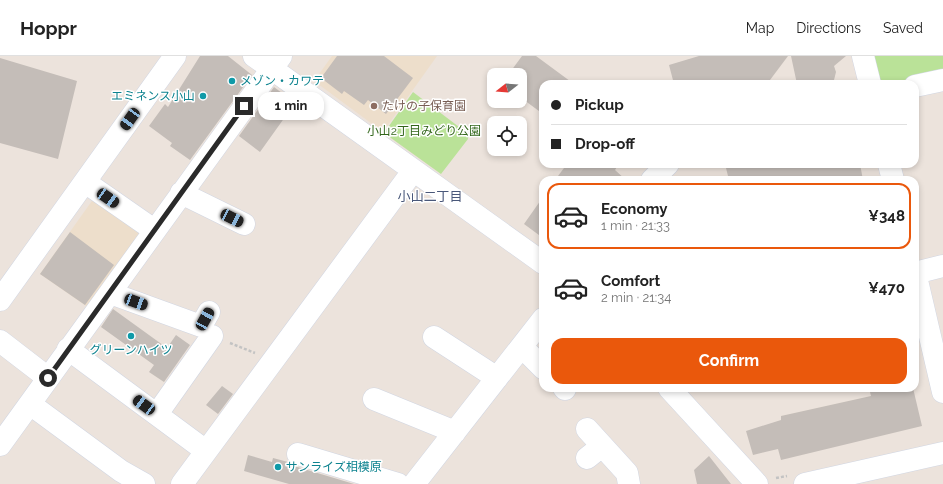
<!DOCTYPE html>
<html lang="en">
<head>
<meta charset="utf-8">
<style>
  :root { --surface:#fff; --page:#f2f2f2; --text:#222; --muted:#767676; --line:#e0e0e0; --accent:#ea580c }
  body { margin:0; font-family:Raleway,"Noto Sans JP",sans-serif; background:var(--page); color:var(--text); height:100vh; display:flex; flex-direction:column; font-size:15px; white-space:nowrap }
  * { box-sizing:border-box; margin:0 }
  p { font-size:13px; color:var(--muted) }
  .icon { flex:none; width:22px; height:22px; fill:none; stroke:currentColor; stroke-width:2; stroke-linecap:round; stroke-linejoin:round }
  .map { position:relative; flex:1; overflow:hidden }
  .drawer { position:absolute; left:539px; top:120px; width:380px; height:216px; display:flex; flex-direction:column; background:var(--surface); border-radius:12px; box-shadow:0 2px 6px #0003 }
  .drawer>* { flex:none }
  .top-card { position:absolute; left:539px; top:24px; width:380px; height:88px; border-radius:12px; box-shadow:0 2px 6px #0003; display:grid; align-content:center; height:88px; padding:0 12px; background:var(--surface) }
  .needle { width:26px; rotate:253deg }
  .tools { position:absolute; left:487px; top:12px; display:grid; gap:8px }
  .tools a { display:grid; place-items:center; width:40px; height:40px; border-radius:8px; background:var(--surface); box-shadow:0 2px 6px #0003; font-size:20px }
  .end { position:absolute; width:18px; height:18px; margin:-9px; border:5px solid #2a2a2a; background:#fff; box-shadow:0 0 0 2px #fff }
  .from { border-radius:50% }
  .bubble { position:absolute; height:28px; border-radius:12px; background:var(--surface); box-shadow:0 2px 6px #0003; font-size:13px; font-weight:700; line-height:28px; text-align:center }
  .car { position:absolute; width:12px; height:24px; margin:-12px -6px; border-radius:5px; box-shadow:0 0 3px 1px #0007; background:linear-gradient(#222 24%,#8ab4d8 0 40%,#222 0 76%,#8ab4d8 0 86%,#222 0) }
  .top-card b { display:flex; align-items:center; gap:14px; height:38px; font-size:15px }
  .top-card b+b { border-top:1px solid var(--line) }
  .top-card i { width:10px; height:10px; background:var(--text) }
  ul { padding:7px 0 0; list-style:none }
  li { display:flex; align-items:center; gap:12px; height:66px; margin:0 8px 6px; padding:0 4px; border:2px solid transparent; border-radius:12px }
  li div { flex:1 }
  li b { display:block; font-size:15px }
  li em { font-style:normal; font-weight:700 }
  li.current { border-color:var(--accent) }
  li>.icon { width:36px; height:36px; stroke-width:1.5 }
  .primary-button { display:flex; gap:8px; margin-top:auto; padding:8px 12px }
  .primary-button a { flex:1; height:46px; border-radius:12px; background:var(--accent); color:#fff; font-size:16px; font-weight:700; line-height:46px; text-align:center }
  header { display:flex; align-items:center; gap:24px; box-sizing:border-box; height:56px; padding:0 20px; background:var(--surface); border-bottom:1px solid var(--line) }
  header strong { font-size:19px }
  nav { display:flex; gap:22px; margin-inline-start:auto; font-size:14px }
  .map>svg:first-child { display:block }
  .education { fill:#eddecb }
  .green { fill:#bae298 }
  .building { fill:#c4bdb8 }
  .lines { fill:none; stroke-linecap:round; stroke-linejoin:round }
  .minor-casing { stroke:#d1d6e2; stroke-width:23 }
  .path { stroke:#c3c3c3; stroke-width:2.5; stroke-dasharray:3 2; stroke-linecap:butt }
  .minor { stroke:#fff; stroke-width:22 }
  .route { stroke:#2a2a2a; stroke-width:5 }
  .culture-dot { fill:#0f9aa8; stroke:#fff; stroke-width:1.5 }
  .education-dot { fill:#8d6e63; stroke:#fff; stroke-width:1.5 }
  .labels { text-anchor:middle; stroke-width:3; stroke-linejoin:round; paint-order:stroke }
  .culture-label { font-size:12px; fill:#0d838f; stroke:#fff; text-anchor:start }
  .education-label { font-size:12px; fill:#785e54; stroke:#fff; text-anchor:start }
  .park-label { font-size:12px; fill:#32661a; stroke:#fff }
  .neighbourhood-label { font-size:13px; fill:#4a587a; stroke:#fff }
</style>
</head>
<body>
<header>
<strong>Hoppr</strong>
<nav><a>Map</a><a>Directions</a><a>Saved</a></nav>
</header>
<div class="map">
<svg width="943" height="428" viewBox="0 0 943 428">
  <rect width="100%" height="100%" fill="#ece3dc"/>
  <path class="education" d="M332 0H437L383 76 314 25Z
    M94 142 137 173 140 181 89 252 40 218Z"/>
  <path class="green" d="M874 0H943V16L885 28 880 26Z
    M413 36 467 77 468 83 441 118 384 77Z"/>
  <path class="building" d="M200 0H228L252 19 190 104 170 90 172 87 149 70 165 48 168 51Z
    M337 0H384L413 22 386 58 368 44 364 49 344 35 342 38 321 22Z
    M522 0H536L574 28H543V58L520 41V19H508Z
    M699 0H788L770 24 757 28H674L669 9Z
    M791 0H846L834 10 836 16 833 28H797Z
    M0 2 77 25 58 103 0 87Z
    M274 31 295 47 260 96 239 80Z
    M567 108H619L615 114 626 124H555Z
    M725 108H860L863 124H729Z
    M543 141V182L524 168Z
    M70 176 114 209 85 249 40 218Z
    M113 253 167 292 176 279 190 289 164 326 149 316 154 309 101 271Z
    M222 330 233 338 218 358 206 349Z
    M869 332H913L922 370 781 404 778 393 753 399 746 375 781 364V360L871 340Z
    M248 399 272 406 273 402 288 406 294 410 354 428H289L244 415Z
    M709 400 731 428H697L694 414Z"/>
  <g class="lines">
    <defs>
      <path id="minor" d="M254 0 543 207
        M863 0 870 28
        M915 30 943 24
        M889 108 893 124
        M652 124 668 108
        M85 126 154 174
        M181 137 244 168
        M915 216 943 336
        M915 217 943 210
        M110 237 201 270 209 256
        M0 244 175 0
        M434 281 497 322
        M0 285 48 322
        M522 291 543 312
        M68 293 206 395
        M564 332 565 333
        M669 332 757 428
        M374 343 455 376
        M30 348 121 415 144 428
        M157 358 212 280
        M587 373 627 417 629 428
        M0 389 281 0
        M298 398 398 428
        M587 402 602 390
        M182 428 413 115
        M414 428 543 263
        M805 428 943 397"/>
    </defs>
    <use href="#minor" class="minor-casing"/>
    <path class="path" d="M230 287 255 297
      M776 422 787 420"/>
    <use href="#minor" class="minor"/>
  </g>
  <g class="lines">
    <path class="route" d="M48 322 244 50"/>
  </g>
  <g class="culture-dot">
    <circle cx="232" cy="25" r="4"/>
    <circle cx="203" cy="40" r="4"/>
    <circle cx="131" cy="280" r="4"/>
    <circle cx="278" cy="411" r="4"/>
  </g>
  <circle class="education-dot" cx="374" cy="50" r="4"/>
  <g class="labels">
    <g class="culture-label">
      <text x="240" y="29">メゾン・カワテ</text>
      <text x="195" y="44" text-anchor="end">エミネンス小山</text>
      <text x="131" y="298" text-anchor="middle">グリーンハイツ</text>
      <text x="286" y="415">サンライズ相模原</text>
    </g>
    <g class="education-label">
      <text x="382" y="54">たけの子保育園</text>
    </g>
    <g class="park-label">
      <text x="424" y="79">小山2丁目みどり公園</text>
    </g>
    <g class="neighbourhood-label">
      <text x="430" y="145">小山二丁目</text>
    </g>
  </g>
</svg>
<div class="tools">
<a><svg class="needle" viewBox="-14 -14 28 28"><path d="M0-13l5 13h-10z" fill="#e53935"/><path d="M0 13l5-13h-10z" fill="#767676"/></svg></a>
<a><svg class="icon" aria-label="locate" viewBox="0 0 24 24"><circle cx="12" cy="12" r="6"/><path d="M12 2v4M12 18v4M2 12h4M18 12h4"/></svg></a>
</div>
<i class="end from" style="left:48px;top:322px"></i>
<i class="end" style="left:244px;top:50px"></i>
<div class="bubble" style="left:258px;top:36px;width:66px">1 min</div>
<i class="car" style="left:130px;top:63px;rotate:216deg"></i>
<i class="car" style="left:108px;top:142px;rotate:125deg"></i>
<i class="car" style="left:232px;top:162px;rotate:116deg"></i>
<i class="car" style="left:136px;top:246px;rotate:110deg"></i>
<i class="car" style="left:205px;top:263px;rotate:29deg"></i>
<i class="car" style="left:144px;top:349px;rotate:306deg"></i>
<div class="top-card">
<b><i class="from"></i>Pickup</b>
<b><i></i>Drop-off</b>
</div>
<section class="drawer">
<ul>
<li class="current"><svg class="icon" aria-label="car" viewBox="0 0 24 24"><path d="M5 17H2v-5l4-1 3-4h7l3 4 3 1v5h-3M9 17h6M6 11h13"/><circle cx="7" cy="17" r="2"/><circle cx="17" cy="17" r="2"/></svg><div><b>Economy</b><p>1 min · 21:33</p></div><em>¥348</em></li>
<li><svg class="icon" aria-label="car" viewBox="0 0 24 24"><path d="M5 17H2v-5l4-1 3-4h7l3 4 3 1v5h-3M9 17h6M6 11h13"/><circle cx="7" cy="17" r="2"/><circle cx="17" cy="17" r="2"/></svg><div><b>Comfort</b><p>2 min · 21:34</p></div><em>¥470</em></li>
</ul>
<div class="primary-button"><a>Confirm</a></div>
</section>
</div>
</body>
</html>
